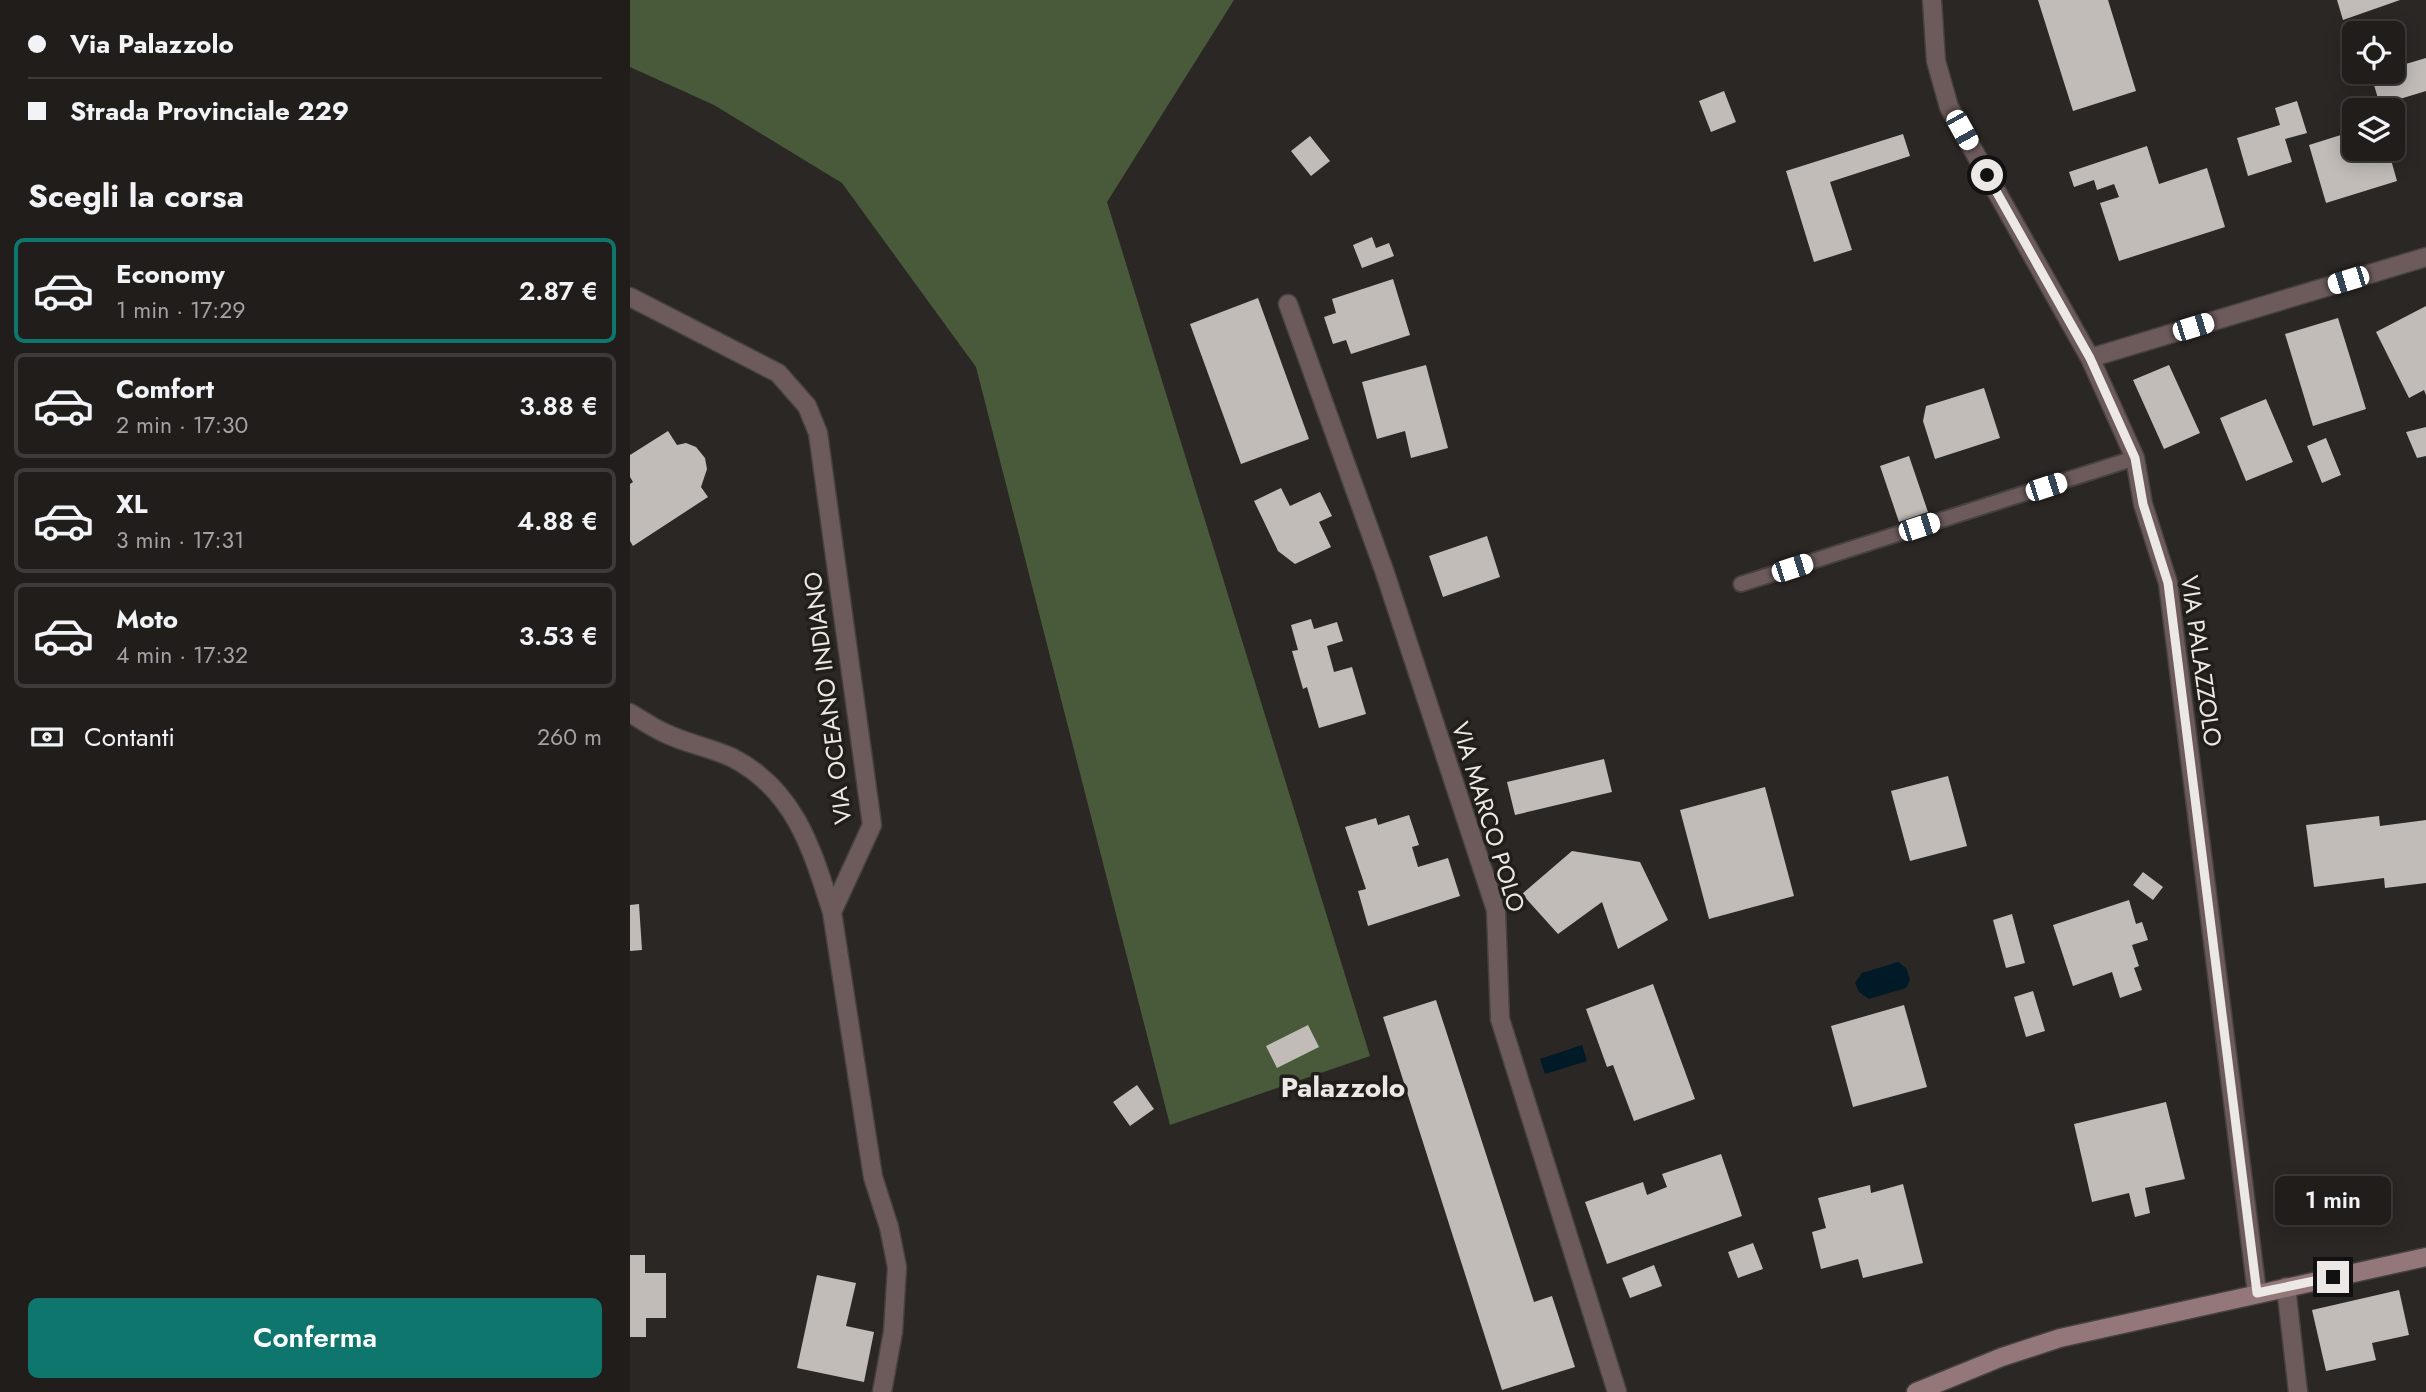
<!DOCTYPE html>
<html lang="it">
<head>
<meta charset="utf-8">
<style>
  :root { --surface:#201d1b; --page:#2d2a28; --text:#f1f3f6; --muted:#a2a2a3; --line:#3d3b3a; --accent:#0f766e }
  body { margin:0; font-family:Jost,sans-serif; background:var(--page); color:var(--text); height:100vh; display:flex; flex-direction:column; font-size:26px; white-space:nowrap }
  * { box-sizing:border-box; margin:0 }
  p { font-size:23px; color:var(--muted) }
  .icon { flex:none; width:38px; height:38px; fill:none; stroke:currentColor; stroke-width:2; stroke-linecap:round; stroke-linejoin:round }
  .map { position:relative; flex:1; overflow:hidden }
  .details { display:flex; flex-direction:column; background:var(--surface); width:630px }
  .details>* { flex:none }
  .hud { display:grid; align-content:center; height:154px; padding:0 28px; background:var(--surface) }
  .fabs { position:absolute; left:1712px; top:21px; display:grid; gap:14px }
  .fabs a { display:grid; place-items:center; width:63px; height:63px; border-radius:10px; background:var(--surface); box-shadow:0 4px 18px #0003,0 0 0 2px var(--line); font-size:35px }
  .end { position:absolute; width:32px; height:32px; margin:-16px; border:9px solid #ebe8e5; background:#111; box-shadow:0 0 0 4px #111 }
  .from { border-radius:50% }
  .bubble { position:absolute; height:49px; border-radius:10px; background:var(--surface); box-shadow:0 4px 18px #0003,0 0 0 2px var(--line); font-size:23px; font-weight:600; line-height:49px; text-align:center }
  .car { position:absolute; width:21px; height:42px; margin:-21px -10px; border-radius:9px; box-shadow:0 0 5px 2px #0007; background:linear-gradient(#fff 24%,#345 0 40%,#fff 0 76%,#345 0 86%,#fff 0) }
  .hud b { display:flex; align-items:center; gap:24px; height:66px; font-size:26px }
  .hud b+b { border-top:2px solid var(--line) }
  .hud i { width:18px; height:18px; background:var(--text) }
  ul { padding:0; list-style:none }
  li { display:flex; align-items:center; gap:21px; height:105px; margin:0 14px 10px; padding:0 14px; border:4px solid var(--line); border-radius:10px }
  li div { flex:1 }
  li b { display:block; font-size:26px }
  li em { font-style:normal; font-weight:600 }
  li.on { border-color:var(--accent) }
  li>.icon { width:63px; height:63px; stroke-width:1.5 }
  h2 { padding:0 28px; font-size:32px; line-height:84px }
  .pay { display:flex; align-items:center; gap:18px; height:77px; padding:0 28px; font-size:26px }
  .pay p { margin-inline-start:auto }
  .primary-button { display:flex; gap:14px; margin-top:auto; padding:14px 28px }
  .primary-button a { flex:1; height:80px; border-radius:10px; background:var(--accent); color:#fff; font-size:28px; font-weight:600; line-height:80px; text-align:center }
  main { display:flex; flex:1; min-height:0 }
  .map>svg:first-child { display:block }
  .forest { fill:#495a3b }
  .water { fill:#011a28 }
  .building { fill:#c1bcb7 }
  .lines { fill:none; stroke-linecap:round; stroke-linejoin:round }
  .lane-casing { stroke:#46423f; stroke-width:18 }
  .street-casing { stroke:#46423f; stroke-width:21 }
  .secondary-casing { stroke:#46423f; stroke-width:21 }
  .lane { stroke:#6d5b5c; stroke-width:14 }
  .street { stroke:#6d5b5c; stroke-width:18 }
  .secondary { stroke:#947779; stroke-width:18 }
  .route { stroke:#ebe8e5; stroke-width:9 }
  .labels { text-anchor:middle; stroke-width:7; stroke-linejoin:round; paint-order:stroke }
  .street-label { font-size:24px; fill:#ebe8e5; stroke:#221e1a }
  .quarter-label { font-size:28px; font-weight:bold; fill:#ebe8e5; stroke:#221e1a }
</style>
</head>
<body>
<main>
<section class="details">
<div class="hud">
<b><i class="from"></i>Via Palazzolo</b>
<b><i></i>Strada Provinciale 229</b>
</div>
<h2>Scegli la corsa</h2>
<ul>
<li class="on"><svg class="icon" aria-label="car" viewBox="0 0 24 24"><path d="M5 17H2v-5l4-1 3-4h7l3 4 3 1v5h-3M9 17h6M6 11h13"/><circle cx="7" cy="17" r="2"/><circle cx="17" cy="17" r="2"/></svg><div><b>Economy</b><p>1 min · 17:29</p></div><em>2.87 €</em></li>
<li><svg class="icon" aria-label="car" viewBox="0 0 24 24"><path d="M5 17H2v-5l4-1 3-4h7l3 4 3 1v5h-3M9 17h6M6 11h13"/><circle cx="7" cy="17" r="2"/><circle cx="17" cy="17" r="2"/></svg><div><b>Comfort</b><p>2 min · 17:30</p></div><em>3.88 €</em></li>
<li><svg class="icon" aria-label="car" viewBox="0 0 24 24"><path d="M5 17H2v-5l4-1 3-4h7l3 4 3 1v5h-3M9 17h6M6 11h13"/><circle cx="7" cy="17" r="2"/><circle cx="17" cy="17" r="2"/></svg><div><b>XL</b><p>3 min · 17:31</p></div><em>4.88 €</em></li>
<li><svg class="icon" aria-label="car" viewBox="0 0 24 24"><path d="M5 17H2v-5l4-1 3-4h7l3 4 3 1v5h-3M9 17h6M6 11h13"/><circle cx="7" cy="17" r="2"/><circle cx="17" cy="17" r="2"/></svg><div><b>Moto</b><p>4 min · 17:32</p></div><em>3.53 €</em></li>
</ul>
<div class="pay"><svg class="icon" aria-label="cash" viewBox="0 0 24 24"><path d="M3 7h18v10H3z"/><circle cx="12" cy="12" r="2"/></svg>Contanti<p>260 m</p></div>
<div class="primary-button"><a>Conferma</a></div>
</section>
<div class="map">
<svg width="1796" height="1392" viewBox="0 0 1796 1392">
  <rect width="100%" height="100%" fill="#2b2724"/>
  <path class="forest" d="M0 0H604L477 202 740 1056 540 1125 346 367 212 183 84 105 0 67Z"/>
  <path class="water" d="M1268 962 1276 968 1280 980 1276 988 1239 999 1229 992 1225 983 1232 973Z
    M952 1045 957 1061 915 1074 910 1059Z"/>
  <path class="building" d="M1408 0H1478L1506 91 1443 111Z
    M1707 0H1770L1713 20Z
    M1796 58V91L1750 105 1741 75 1751 72H1762V68Z
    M1094 91 1106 122 1081 132 1069 101Z
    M1667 101 1677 133 1655 139 1662 162 1618 176 1607 138 1650 125 1645 108Z
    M1273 134 1280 156 1200 182 1222 250 1184 262 1156 171Z
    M1714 134 1716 140 1724 137V149H1758L1767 181 1696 203 1679 145Z
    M680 136 700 161 681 176 661 151Z
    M1517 146 1529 184 1577 168 1595 227 1489 261 1470 203 1489 197 1484 184 1467 190 1464 180 1444 187 1439 172Z
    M742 237 746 248 759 243 764 256 732 268 723 245Z
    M763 279 780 335 721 354 716 340 703 344 694 317 706 313 702 299Z
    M628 298 679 439 611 464 560 324Z
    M1796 306V395L1794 390 1779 398 1746 332Z
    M1708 318 1736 409 1683 426 1655 334Z
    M796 365 818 448 781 458 775 431 747 439 732 382Z
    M1539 365 1570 433 1534 449 1503 380Z
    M1354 388 1370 438 1305 459 1293 421 1296 406Z
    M1636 399 1663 462 1616 481 1590 418Z
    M1796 427V456L1787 458 1776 432Z
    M38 431 47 445 56 443 66 447 75 458 77 469 71 487 78 497 3 546 0 541V484L3 482 0 477V455Z
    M1696 438 1711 475 1692 483 1677 446Z
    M1279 456 1298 512 1269 522 1250 466Z
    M651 488 660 506 690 492 702 516 689 522 701 547 665 564 648 551 624 501Z
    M857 536 870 577 813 597 799 556Z
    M681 619 684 629 707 622 713 641 697 646 704 672 722 667 736 714 689 728 677 687 673 689 662 651 668 650 661 625Z
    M974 759 982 792 885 815 877 782Z
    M1318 776 1337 846 1280 861 1261 791Z
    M1135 787 1164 896 1079 919 1050 810Z
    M779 815 789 845 782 847 788 867 818 858 830 896 738 926 728 891 736 889 715 827 746 818 748 825Z
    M1749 816 1750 826 1796 820V883L1755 888 1754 878 1684 887 1676 825Z
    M942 851 1010 862 1038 920 988 949 972 902 928 934 892 894Z
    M1513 872 1533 887 1523 900 1503 885Z
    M1499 900 1506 924 1512 922 1518 940 1502 945 1509 966 1504 968 1512 990 1490 998 1482 972 1443 986 1423 925Z
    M9 904 12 950 0 951V905Z
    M1382 914 1395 963 1376 968 1363 920Z
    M1023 984 1065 1099 1004 1121 983 1065 977 1067 956 1009Z
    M1403 991 1415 1031 1396 1037 1384 997Z
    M806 1000 904 1302 922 1296 945 1367 872 1390 753 1017Z
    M1274 1005 1297 1087 1223 1107 1201 1026Z
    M678 1025 689 1047 647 1068 636 1046Z
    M507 1085 524 1109 500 1126 483 1102Z
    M1536 1102 1555 1179 1515 1188 1520 1213 1505 1217 1499 1193 1462 1202 1444 1124Z
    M1091 1154 1112 1216 977 1264 955 1202 1013 1182 1017 1195 1037 1187 1032 1174Z
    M1273 1184 1293 1263 1233 1278 1228 1259 1191 1269 1182 1232 1196 1228 1188 1198 1240 1185 1241 1193Z
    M1123 1243 1133 1269 1108 1278 1098 1252Z
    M0 1255H15V1273H36V1318H16V1337H0Z
    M1024 1265 1032 1286 1000 1298 992 1278Z
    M187 1275 226 1283 216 1326 244 1332 234 1382 167 1368Z
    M1769 1290 1779 1335 1742 1343 1746 1360 1696 1371 1682 1310Z"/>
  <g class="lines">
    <defs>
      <path id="lane" d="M1111 584 1505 458"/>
      <path id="street" d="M1302 0 1306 61 1319 107 1460 358 1505 458 1513 504 1538 583 1627 1293
        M0 297 148 373 177 406 188 433 242 825 202 912 243 1177 259 1227 267 1267 263 1332 252 1392
        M658 304 754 570 866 910 870 1019 987 1392
        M1460 358 1796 257
        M0 713C12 720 24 729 37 734 58 744 82 748 103 758 166 791 182 850 202 912
        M1656 1287 1668 1392"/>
      <path id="secondary" d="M1286 1392 1372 1357 1430 1338 1796 1257"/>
    </defs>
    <use href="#lane" class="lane-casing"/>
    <use href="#street" class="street-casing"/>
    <use href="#secondary" class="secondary-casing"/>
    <use href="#lane" class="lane"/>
    <use href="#street" class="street"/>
    <use href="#secondary" class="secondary"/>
  </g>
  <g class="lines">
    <path class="route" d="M1357 175 1460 358 1505 458 1513 504 1538 583 1627 1293 1703 1277"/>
  </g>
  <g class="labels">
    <g class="street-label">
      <text transform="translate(1571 661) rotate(82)" y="8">VIA PALAZZOLO</text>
      <text transform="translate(198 698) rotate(-97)" y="8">VIA OCEANO INDIANO</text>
      <text transform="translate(858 817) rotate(73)" y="8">VIA MARCO POLO</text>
    </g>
    <g class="quarter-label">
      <text x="713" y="1097">Palazzolo</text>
    </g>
  </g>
</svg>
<div class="fabs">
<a><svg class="icon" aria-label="locate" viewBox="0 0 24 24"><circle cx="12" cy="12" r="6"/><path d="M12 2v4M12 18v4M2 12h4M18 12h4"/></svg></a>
<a><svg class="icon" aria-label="layers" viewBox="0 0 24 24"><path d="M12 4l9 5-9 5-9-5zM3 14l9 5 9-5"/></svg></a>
</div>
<i class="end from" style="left:1357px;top:175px"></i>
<i class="end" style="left:1703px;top:1277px"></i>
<div class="bubble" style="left:1645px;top:1176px;width:116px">1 min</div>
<i class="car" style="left:1332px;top:130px;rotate:151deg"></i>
<i class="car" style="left:1718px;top:280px;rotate:253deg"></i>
<i class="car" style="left:1563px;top:327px;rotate:73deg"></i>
<i class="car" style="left:1416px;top:487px;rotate:72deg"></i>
<i class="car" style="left:1289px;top:527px;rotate:72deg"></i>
<i class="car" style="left:1162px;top:568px;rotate:72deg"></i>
</div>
</main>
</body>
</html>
